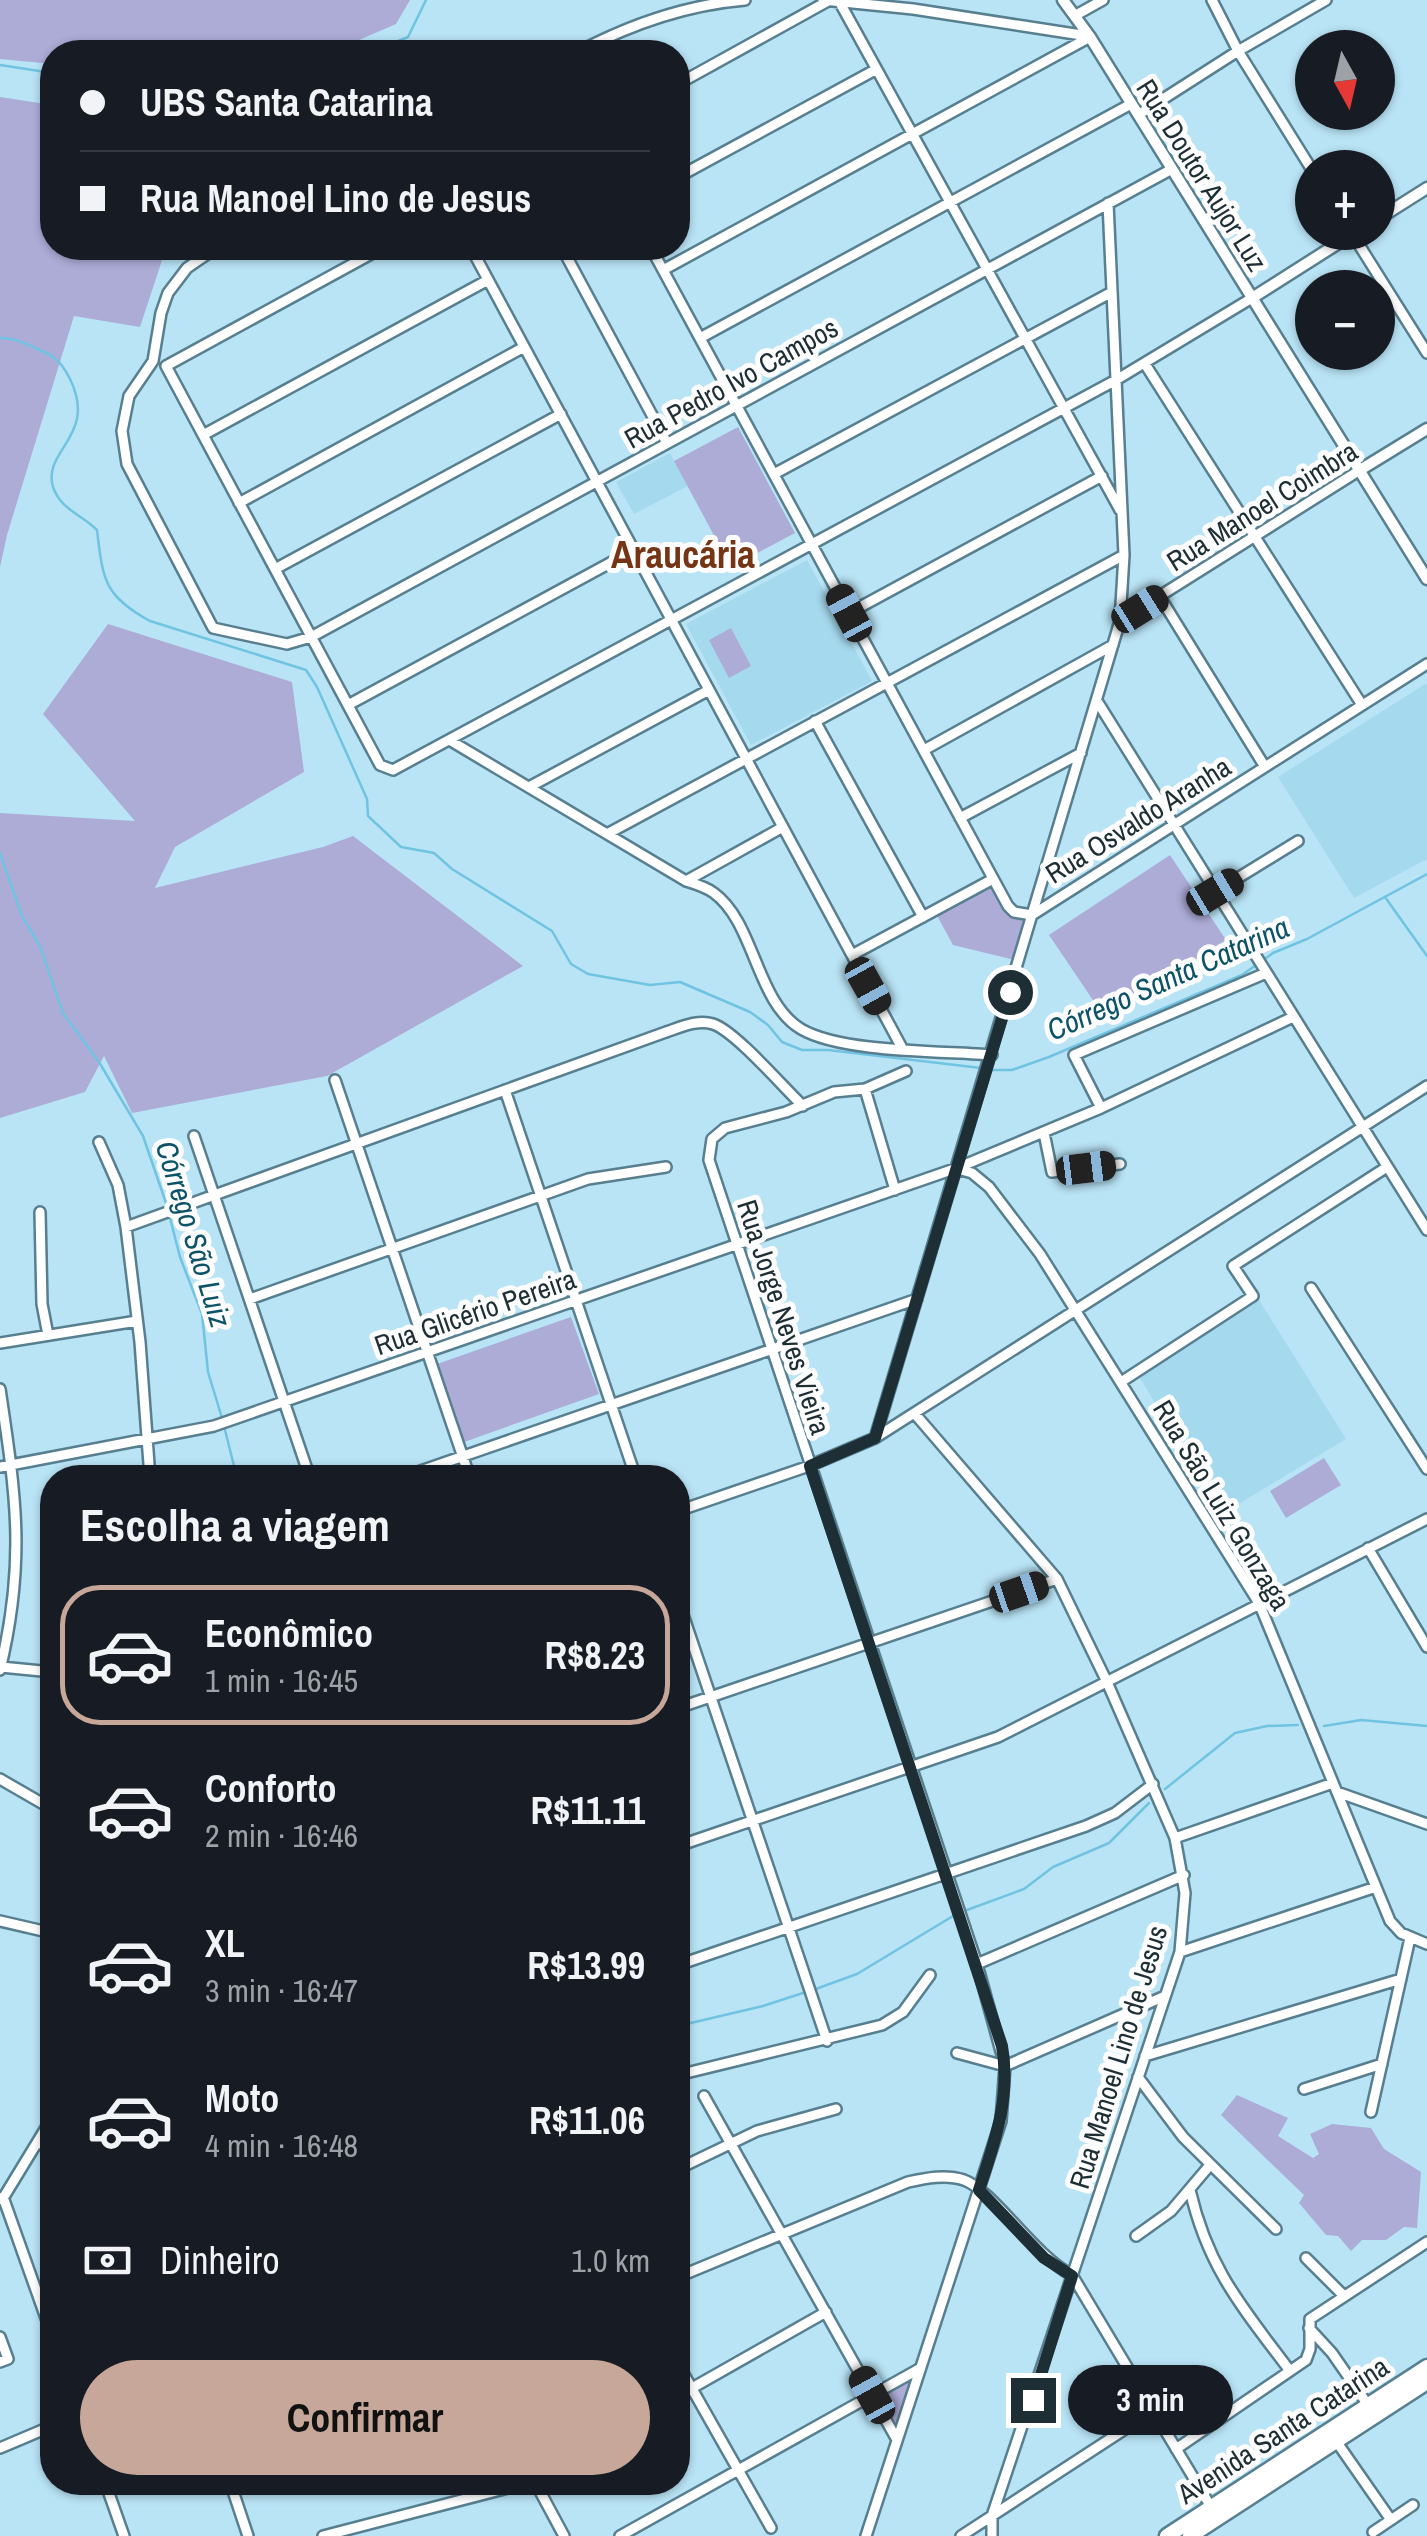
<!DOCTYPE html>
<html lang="pt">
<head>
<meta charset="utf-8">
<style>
  :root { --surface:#171b24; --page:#20242c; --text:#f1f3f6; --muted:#9ea1a6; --line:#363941; --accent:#c6a799 }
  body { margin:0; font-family:"Archivo Narrow",sans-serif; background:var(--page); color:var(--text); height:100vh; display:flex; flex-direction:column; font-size:38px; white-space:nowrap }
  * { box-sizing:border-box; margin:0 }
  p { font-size:32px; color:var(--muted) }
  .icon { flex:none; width:55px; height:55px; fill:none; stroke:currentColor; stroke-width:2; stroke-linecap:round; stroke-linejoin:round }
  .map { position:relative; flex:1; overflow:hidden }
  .panel { position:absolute; left:40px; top:1465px; width:650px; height:1030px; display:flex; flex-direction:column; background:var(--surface); border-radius:40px; box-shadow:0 2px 8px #0004 }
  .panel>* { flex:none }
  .top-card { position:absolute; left:40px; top:40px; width:650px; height:220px; border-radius:40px; box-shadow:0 2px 8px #0004; display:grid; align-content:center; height:220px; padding:0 40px; background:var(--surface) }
  .needle { width:65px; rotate:172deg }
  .controls { position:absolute; left:1295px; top:30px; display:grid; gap:20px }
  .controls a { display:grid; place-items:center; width:100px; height:100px; border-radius:50%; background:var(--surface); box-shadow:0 2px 8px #0004; font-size:50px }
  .end { position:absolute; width:45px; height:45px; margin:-22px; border:12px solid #1d2e34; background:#fff; box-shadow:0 0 0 5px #fff }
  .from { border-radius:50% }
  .bubble { position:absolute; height:70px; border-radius:35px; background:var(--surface); box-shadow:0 2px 8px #0004; font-size:32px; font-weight:700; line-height:70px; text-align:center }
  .car { position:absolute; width:30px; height:60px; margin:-30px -15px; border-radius:12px; box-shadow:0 0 8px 2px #0007; background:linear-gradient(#222 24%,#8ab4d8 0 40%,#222 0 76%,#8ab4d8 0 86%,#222 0) }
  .top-card b { display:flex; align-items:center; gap:35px; height:95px; font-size:38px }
  .top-card b+b { border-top:2px solid var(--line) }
  .top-card i { width:25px; height:25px; background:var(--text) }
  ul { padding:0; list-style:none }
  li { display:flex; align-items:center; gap:30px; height:140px; margin:0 20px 15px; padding:0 20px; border:5px solid transparent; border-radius:40px }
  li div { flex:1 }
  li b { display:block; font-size:38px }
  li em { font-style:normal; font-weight:700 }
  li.selected { border-color:var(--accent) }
  li>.icon { width:90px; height:90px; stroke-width:1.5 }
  h2 { padding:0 40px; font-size:45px; line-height:120px }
  .pay { display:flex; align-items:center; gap:25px; height:110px; padding:0 40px; font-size:38px }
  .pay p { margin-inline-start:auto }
  .action { display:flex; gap:20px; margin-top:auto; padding:20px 40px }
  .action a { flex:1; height:115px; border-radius:60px; background:var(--accent); color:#111; font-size:40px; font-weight:700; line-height:115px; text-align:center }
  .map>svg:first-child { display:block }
  .built { fill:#a5d9ee }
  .green { fill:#acacd7 }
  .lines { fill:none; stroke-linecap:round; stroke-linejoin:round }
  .stream { stroke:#71c3e2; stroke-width:2.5 }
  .minor-casing { stroke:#577f8f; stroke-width:14 }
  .tertiary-casing { stroke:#577f8f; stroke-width:15 }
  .primary-casing { stroke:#577f8f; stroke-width:19 }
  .minor { stroke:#fff; stroke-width:9 }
  .tertiary { stroke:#fff; stroke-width:10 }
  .primary { stroke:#fff; stroke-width:14 }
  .route { stroke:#1d2e34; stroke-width:12 }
  .labels { text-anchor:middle; stroke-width:10; stroke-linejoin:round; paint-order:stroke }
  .street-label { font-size:28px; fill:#1d2e34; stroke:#fdfdfd }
  .water-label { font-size:30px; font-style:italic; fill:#0d5368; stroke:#fdfdfd }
  .district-label { font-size:38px; font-weight:bold; fill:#753515; stroke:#fdfdfd }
</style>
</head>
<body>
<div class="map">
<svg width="1427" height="2536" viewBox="0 0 1427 2536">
  <rect width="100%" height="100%" fill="#b9e4f6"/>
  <path class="built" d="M670 453 688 486 634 514 616 482Z
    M807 560 872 681 751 745 686 624Z
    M1427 683V859L1354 898 1278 777Z
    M1259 1300 1346 1439 1222 1514 1140 1378Z"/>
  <path class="green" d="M0 0H410L396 24 336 50 52 52V64L0 59Z
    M0 97 52 105V248H166L140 327 74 316 7 535 0 567Z
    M738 427 795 533 731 567 674 461Z
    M108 624 292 682 304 772 175 847 155 888 323 847 353 836 523 966 327 1076 132 1113 104 1056 85 1092 0 1118V813L135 821 43 714Z
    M731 628 751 666 729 678 709 640Z
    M1170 855 1226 940 1105 1018 1049 935Z
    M993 879 1008 906 1032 915 1019 961 953 945 934 910Z
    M571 1317 599 1394 464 1442 437 1364Z
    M1324 1458 1341 1485 1286 1518 1270 1491Z
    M1237 2095 1288 2118 1278 2136 1313 2158 1319 2154 1310 2134 1332 2124 1371 2128 1384 2149 1421 2172 1417 2228 1404 2227 1386 2240H1362L1351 2251 1338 2236 1326 2235 1299 2203 1304 2195 1221 2115Z
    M912 2378 896 2426 878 2397Z"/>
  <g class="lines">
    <path class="stream" d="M371 52 408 37 426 0
      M0 65 52 73
      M0 338C15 337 30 346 44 352 57 357 64 367 70 379 98 436 42 450 53 487 61 510 81 514 97 530 103 579 103 595 150 621L306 670 317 687 367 799 368 816 401 847 434 853 452 869 552 931 571 964 588 974 650 985 680 982 750 1012 768 1025 782 1042 802 1050H828L981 1068
      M0 853 22 916 40 946 63 1013 99 1062 143 1136 167 1206
      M1385 897 1427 956
      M989 1070H1012L1049 1057 1242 975 1273 953 1307 939 1427 874
      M169 1214 180 1257 202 1314 208 1372 222 1418
      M224 1426 237 1478
      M1324 1726 1361 1720 1427 1726
      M1165 1789 1235 1733 1267 1726 1298 1725
      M967 1910 1024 1889 1053 1867 1109 1843 1149 1803
      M813 1990 857 1974 953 1916
      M678 2026 763 2006 806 1992"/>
    <defs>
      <path id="minor" d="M823 0 913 9 1088 36
        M1212 0 1238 51 1312 170
        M839 1 1120 510
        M1076 15 1103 0
        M578 52C631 24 685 5 745 0
        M678 84 828 1
        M1138 115 1238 51 1326 0
        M678 177 875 70
        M1351 232 1427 353
        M216 248 187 268 168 293 161 313 153 361 129 396 122 431 127 464 213 628 287 644 311 637 1172 169
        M471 248 902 1048
        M562 248 667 443
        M651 248 1008 906 1014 912 1032 915
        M663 270 1090 37
        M700 338 1131 104
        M1145 364 1362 705
        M166 366 380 765 393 770 1116 380 1252 298
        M166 366 382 248
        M203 435 488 280
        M774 474 1112 292
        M239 503 524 347
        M275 569 561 414
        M1160 597 1265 767
        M849 613 1102 476
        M1120 621 1360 470
        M1097 701 1427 1230
        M348 705 634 550
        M815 721 923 917
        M451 741 686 881C696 884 706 887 714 893 755 923 756 1002 801 1029 842 1053 943 1051 992 1055
        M924 750 1113 645
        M529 787 709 690
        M960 818 1081 753
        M607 834 1124 555
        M686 881 783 827
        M1215 892 1298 841
        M1032 915 1427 664
        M852 955 993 879
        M335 1080 470 1478
        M865 1089 895 1190
        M505 1090 636 1478
        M1101 1108 1074 1055 1266 973
        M1044 1133 1052 1172 1120 1164
        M194 1136 310 1478
        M99 1142 118 1185 126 1227 140 1342 150 1478
        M958 1169 972 1173 989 1187 1040 1254 1259 1603 1390 1921 1401 1933 1427 1944
        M40 1212 42 1304 48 1335
        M126 1227 666 1032C681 1027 698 1019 713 1024 735 1031 784 1088 803 1106
        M1311 1288 1427 1469
        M250 1299 588 1179 666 1167
        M0 1343 137 1321
        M1121 1382 1253 1296 1233 1266 1387 1167
        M0 1389C16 1496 26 1562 0 1670
        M915 1414 1057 1579 1107 1682 1175 1838 1185 1893 1180 1952 992 2516V2536
        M875 1438 1120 621 1124 555 1108 203
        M0 1467 214 1426 957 1168 1101 1108 1293 1017
        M400 1478 917 1299
        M678 1511 809 1466 875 1438 1427 1086
        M1368 1548 1427 1647
        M678 1600 827 2041
        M1 1667 52 1672
        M678 1708 1057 1579
        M0 1779 52 1809
        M1337 1792 1427 1824
        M1175 1838 1333 1783
        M678 1846 998 1737 1427 1519
        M0 1921 52 1933
        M1180 1952 1376 1887
        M977 1964 1184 1875
        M678 1965 1086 1826 1115 1813 1153 1784
        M957 2053 1005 2066 1165 1996
        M1145 2056 1401 1979
        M678 2075 882 2025 903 2012 930 1975
        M1138 2077 1183 2137 1276 2229
        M1304 2089 1382 2064
        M704 2096 896 2438
        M1371 2112 1410 1938
        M39 2142 52 2153
        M678 2169 757 2131 836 2109
        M1190 2190C1208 2269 1243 2308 1290 2371
        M3 2197 52 2335
        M2 2200 52 2118
        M1136 2236 1171 2211 1210 2165
        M1306 2258 1344 2296
        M678 2277 908 2182C926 2178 946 2174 964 2180 994 2191 1033 2255 1072 2275L1211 2507
        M1309 2328 1332 2353 1368 2405
        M0 2337 8 2359 0 2362
        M678 2364 771 2528
        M678 2396 826 2312
        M1336 2441 1391 2520
        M0 2448 52 2426
        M1176 2449 1306 2360 1310 2349V2319L1427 2242
        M105 2482 124 2536
        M230 2482 248 2536
        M535 2482 564 2536
        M1373 2532 1413 2505
        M323 2536 531 2482
        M620 2536 919 2369
        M866 2536 1001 2121 1005 2066 977 1964 709 1160 712 1139 725 1128 786 1112 834 1092 865 1089 906 1071
        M961 2536 1153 2411"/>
      <path id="tertiary" d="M1063 0 1090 37 1427 579
        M1378 219 1427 188
        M1252 298 1356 232
        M1360 470 1427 429"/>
      <path id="primary" d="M1167 2536 1427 2367
        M1190 2536 1427 2382"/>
    </defs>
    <use href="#minor" class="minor-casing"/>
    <use href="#tertiary" class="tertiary-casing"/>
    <use href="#primary" class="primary-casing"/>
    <use href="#minor" class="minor"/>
    <use href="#tertiary" class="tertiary"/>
    <use href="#primary" class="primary"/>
  </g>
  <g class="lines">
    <path class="route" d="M1010 992 875 1438 810 1466 1002 2046C1011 2097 995 2141 979 2190L1044 2258 1072 2276 1033 2400"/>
  </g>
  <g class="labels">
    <g class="street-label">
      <text transform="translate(1202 175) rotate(58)" y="10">Rua Doutor Aujor Luz</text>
      <text transform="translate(731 383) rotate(-29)" y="10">Rua Pedro Ivo Campos</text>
      <text transform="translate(1262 506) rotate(-32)" y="10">Rua Manoel Coimbra</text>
      <text transform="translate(1138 820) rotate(-32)" y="10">Rua Osvaldo Aranha</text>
      <text transform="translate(475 1312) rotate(-19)" y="10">Rua Glicério Pereira</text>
      <text transform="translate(784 1317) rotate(72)" y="10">Rua Jorge Neves Vieira</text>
      <text transform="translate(1222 1505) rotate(59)" y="10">Rua São Luiz Gonzaga</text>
      <text transform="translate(1118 2057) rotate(-73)" y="10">Rua Manoel Lino de Jesus</text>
      <text transform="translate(1283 2430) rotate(-33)" y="10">Avenida Santa Catarina</text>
    </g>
    <g class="water-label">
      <text transform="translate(1168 979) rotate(-24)" y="10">Córrego Santa Catarina</text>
      <text transform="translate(193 1234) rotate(73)" y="10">Córrego São Luiz</text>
    </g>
    <g class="district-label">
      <text x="683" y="568">Araucária</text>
    </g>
  </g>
</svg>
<div class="controls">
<a><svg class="needle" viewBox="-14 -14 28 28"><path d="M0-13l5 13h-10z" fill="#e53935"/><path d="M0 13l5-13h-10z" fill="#9ea1a6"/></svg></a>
<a>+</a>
<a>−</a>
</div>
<i class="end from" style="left:1010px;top:992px"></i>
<i class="end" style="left:1033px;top:2400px"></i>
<div class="bubble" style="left:1068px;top:2365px;width:165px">3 min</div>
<i class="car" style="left:1140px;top:609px;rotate:58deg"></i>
<i class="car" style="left:849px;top:613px;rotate:332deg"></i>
<i class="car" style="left:1215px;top:892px;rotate:59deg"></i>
<i class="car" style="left:868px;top:986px;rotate:151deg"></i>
<i class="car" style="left:1086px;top:1168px;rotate:83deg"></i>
<i class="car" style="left:1019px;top:1592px;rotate:71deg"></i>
<i class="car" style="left:872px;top:2395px;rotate:331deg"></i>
<div class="top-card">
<b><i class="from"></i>UBS Santa Catarina</b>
<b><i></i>Rua Manoel Lino de Jesus</b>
</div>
<section class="panel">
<h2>Escolha a viagem</h2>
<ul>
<li class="selected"><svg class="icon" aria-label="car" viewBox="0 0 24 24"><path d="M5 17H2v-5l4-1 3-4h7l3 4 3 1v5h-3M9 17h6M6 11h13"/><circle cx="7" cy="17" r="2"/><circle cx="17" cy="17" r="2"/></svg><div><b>Econômico</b><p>1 min · 16:45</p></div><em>R$8.23</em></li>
<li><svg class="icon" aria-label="car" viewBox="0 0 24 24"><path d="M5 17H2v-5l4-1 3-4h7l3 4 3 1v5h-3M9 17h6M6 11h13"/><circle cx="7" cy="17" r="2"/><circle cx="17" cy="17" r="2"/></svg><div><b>Conforto</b><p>2 min · 16:46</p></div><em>R$11.11</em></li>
<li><svg class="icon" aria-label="car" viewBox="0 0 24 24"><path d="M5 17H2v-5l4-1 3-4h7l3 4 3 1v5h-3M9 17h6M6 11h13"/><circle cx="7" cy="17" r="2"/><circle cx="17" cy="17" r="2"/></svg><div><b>XL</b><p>3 min · 16:47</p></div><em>R$13.99</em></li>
<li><svg class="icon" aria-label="car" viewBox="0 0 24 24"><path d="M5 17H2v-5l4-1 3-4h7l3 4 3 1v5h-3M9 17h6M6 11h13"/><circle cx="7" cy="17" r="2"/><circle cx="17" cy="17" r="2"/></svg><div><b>Moto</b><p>4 min · 16:48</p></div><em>R$11.06</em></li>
</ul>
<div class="pay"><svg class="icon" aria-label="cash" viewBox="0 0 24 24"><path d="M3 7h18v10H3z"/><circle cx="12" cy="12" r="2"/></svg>Dinheiro<p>1.0 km</p></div>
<div class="action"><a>Confirmar</a></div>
</section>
</div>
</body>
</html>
